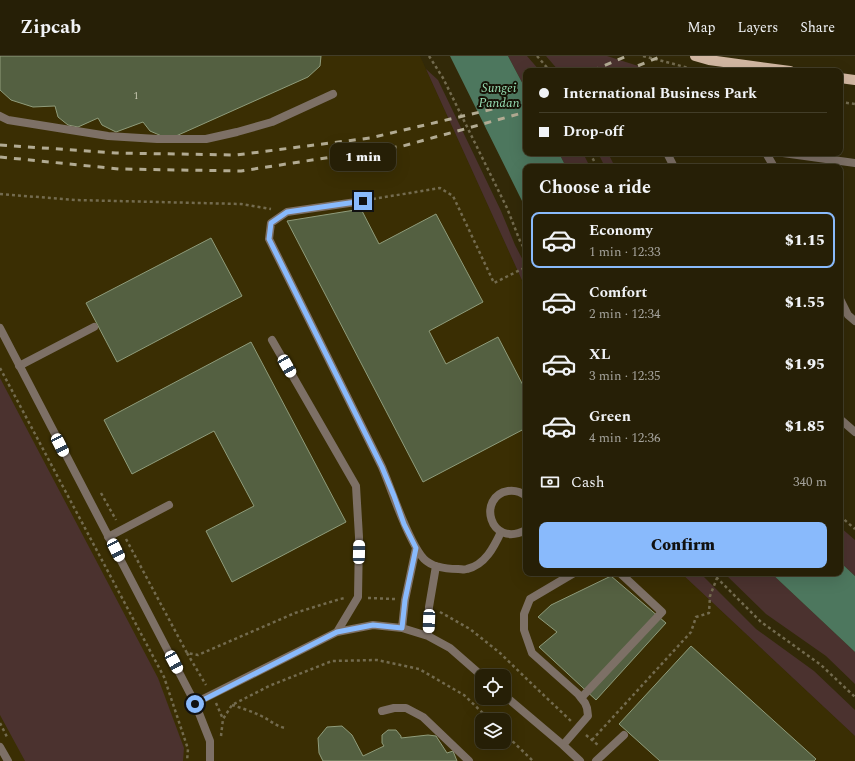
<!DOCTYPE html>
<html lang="en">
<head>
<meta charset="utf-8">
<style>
  :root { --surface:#261f06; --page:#2e2710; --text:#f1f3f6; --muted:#a4a29b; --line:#423d28; --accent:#89bafc }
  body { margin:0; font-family:Spectral,serif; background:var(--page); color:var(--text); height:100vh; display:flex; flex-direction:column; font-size:15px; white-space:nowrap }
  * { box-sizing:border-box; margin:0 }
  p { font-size:13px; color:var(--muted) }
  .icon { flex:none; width:22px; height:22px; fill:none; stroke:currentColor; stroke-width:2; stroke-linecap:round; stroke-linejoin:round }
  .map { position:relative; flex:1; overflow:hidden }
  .side { position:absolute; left:523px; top:108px; width:320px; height:412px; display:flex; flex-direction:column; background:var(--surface); border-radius:8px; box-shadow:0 4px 16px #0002,0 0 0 1px var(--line) }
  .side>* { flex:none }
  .hud { position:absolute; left:523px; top:12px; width:320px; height:88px; border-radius:8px; box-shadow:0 4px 16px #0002,0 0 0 1px var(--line); display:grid; align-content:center; height:88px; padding:0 16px; background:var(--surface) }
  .buttons { position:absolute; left:475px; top:613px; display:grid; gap:8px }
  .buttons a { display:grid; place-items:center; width:36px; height:36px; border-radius:8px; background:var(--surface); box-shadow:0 4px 16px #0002,0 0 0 1px var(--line); font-size:20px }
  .end { position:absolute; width:18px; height:18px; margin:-9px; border:5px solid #89bafc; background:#111; box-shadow:0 0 0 2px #111 }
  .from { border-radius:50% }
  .bubble { position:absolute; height:28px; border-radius:8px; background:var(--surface); box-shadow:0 4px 16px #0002,0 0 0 1px var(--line); font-size:13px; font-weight:800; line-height:28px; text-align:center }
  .car { position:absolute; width:12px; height:24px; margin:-12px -6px; border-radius:5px; box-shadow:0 0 3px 1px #0007; background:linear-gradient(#fff 24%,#345 0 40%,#fff 0 76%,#345 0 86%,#fff 0) }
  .hud b { display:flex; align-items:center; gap:14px; height:38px; font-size:15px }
  .hud b+b { border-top:1px solid var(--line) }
  .hud i { width:10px; height:10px; background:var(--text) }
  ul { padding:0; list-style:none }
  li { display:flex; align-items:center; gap:12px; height:56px; margin:0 8px 6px; padding:0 8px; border:2px solid transparent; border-radius:8px }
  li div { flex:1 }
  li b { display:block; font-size:15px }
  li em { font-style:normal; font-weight:800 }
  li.active { border-color:var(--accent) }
  li>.icon { width:36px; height:36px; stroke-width:1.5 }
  h2 { padding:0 16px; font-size:18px; line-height:48px }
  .pay { display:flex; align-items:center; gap:10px; height:44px; padding:0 16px; font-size:15px }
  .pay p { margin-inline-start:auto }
  .cta { display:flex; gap:8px; margin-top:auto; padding:8px 16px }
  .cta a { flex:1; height:46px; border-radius:8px; background:var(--accent); color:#111; font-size:16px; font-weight:800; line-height:46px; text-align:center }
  header { display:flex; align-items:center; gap:24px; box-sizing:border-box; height:56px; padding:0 20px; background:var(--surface); border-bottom:1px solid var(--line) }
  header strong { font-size:19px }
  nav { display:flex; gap:22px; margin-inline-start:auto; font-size:14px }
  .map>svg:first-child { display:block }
  .built { fill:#3a2e03; fill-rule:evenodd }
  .green { fill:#4b322f }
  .water { fill:#4d775e }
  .building { fill:#546041; stroke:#8f9c7b }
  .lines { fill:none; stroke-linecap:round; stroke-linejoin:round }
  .path { stroke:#736b4f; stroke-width:2.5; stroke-dasharray:3 3; stroke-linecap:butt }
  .lane { stroke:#7d7066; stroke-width:8 }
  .primary { stroke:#d2b7a2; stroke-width:10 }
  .rail { stroke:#b2ab93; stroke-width:3; stroke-dasharray:7 7; stroke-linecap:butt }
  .route { stroke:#89bafc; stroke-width:5 }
  .labels { text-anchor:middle; stroke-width:4; stroke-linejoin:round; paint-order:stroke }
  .number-label { font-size:10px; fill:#cccbb5 }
  .water-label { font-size:13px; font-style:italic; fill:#98dfb5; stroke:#161205 }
</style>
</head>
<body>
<header>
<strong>Zipcab</strong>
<nav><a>Map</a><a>Layers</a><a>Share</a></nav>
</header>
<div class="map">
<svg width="855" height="705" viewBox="0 0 855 705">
  <rect width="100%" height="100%" fill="#322908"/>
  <path class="built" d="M0 0H420L526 233V517H681L855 680V705H0ZM482 620H504V642H482ZM482 664H504V686H482Z"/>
  <path class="green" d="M508 0H527L540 15H526V34Z
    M546 0H607L654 15H559Z
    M426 13 438 24 501 155 515 189 526 210V233Z
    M559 97H583L590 111H566Z
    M598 97H608L615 111H605Z
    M0 322 158 622 184 692 183 705H25L0 659Z
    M840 471 855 484V520L840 506Z
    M681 517H700L756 573 814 615 855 654V680Z
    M724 517H771L855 596V628L826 600 766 558Z"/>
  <path class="water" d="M450 0H508L526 34V97H559L566 111H526V153Z
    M840 506 855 520V596L771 517H840Z"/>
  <path class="building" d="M0 0H321L320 10 308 21 176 80 164 81 150 75 143 66 116 76 102 69 98 62 78 71 68 69 58 61 55 50 33 51 11 44 0 34Z
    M361 153 379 188 436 158 483 246 429 275 446 308 498 281 526 335V372L423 426 287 165Z
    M211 182 242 240 117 306 86 247Z
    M251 286 346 466 232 526 206 475 254 450 214 375 132 418 104 364Z
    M611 520 666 567 596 644 539 591 557 576 538 561 551 549Z
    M691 590 816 703 814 705H660L619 668Z
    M342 670 352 679 363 700 384 690 382 687V679L388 674H396L401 680V682L428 679 436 680 447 697 453 695 457 705H323L319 697 318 682 327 671Z"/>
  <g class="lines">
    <path class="path" d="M429 0 443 22 507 152 520 185 526 196
      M537 0 550 15
      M643 0 689 12
      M840 46 855 48
      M590 97 597 111
      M0 138 75 144 241 148 271 153
      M373 143 440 132 453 140 494 227 526 211
      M0 312 164 621 188 693 187 705
      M101 437 116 464
      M840 460 855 473
      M126 483 187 597 198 599 295 557 340 543 345 542
      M712 517 761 566 821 609 855 641
      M368 542 395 543
      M440 556 470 573 500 597 533 629 571 665
      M187 597 206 629
      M216 647 223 663
      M232 649C241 652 251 655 259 659 269 663 275 670 285 672
      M0 667 8 683
      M504 677 533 705
      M586 679 598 689
      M221 680 223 663 232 649 269 630 332 605 377 604 419 613 464 639 490 664
      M592 684 691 576 696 561 709 557 710 540 717 522"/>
    <path class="lane" d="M0 60 8 64 108 80 157 83H206L237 76 272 66 333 38
      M667 97 674 111
      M766 97 774 111
      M783 97 855 107
      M363 145 287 156 271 167 269 183 382 411C392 435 400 461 412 484 415 490 419 498 424 503 432 511 447 513 458 513 461 513 465 514 467 513 485 509 494 491 501 476
      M840 243 848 259 855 265
      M0 272 195 647 210 685V705
      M272 284 356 430 359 481 358 541 337 576
      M19 310 94 271
      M840 363 855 376
      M526 440C521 436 515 434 508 435 477 440 489 493 526 474
      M108 481 169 449
      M402 572 405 544 416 492
      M428 580 429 551 436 510
      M504 639 563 689 580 705
      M581 642 662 556 620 517
      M195 647 337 576 373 569 402 572 428 580 450 592 482 620
      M382 655 394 652H406L423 661 469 705
      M563 689 588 660 587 652 585 647 578 638 532 597 524 574V558L530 543 574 517
      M0 691 8 705
      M596 705 624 679"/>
    <path class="primary" d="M695 0 709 4 790 15
      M840 22 855 24"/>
    <path class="rail" d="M592 15 627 0
      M625 15 662 0
      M0 89 116 97 236 99 370 82 514 48 526 43
      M0 101 119 113 241 115 403 90 526 56"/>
  </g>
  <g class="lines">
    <path class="route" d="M195 648 337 576 373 569 402 572 405 544 416 492 404 468 394 440 382 411 269 183 271 167 287 156 363 145"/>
  </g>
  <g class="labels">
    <g class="number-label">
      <text x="136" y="43">1</text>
    </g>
    <g class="water-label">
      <text x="499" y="36">Sungei<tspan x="499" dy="15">Pandan</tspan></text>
    </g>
  </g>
</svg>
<div class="buttons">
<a><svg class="icon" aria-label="locate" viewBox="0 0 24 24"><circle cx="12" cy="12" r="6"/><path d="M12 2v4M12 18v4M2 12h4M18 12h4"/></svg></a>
<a><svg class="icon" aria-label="layers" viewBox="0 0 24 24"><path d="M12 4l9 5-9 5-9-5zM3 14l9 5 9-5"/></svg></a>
</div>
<i class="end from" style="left:195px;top:648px"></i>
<i class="end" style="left:363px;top:145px"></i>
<div class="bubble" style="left:330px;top:87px;width:66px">1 min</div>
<i class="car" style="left:287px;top:310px;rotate:150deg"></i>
<i class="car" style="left:60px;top:389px;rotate:153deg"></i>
<i class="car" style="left:116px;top:494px;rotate:153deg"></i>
<i class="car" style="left:359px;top:496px;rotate:1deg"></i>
<i class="car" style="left:429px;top:565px;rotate:182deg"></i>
<i class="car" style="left:174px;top:606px;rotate:152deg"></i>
<div class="hud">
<b><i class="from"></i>International Business Park</b>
<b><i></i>Drop-off</b>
</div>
<section class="side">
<h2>Choose a ride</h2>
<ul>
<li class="active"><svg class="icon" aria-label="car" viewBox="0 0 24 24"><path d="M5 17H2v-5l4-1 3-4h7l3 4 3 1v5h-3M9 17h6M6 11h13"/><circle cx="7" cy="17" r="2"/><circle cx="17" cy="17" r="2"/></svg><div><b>Economy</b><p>1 min · 12:33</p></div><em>$1.15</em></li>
<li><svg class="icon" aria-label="car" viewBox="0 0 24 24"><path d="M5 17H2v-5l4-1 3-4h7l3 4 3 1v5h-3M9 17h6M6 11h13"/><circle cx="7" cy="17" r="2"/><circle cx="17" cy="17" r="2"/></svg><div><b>Comfort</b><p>2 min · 12:34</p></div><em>$1.55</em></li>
<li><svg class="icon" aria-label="car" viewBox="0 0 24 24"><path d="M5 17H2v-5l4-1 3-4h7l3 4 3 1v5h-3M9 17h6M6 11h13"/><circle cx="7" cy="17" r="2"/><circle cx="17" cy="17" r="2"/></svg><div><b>XL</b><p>3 min · 12:35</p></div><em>$1.95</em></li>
<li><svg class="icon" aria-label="car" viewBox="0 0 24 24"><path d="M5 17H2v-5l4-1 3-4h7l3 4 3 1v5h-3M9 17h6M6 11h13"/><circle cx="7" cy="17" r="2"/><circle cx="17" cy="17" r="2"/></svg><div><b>Green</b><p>4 min · 12:36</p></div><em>$1.85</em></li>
</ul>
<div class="pay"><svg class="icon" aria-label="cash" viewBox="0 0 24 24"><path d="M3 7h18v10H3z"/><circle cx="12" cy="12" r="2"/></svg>Cash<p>340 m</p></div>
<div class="cta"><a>Confirm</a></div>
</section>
</div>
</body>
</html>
